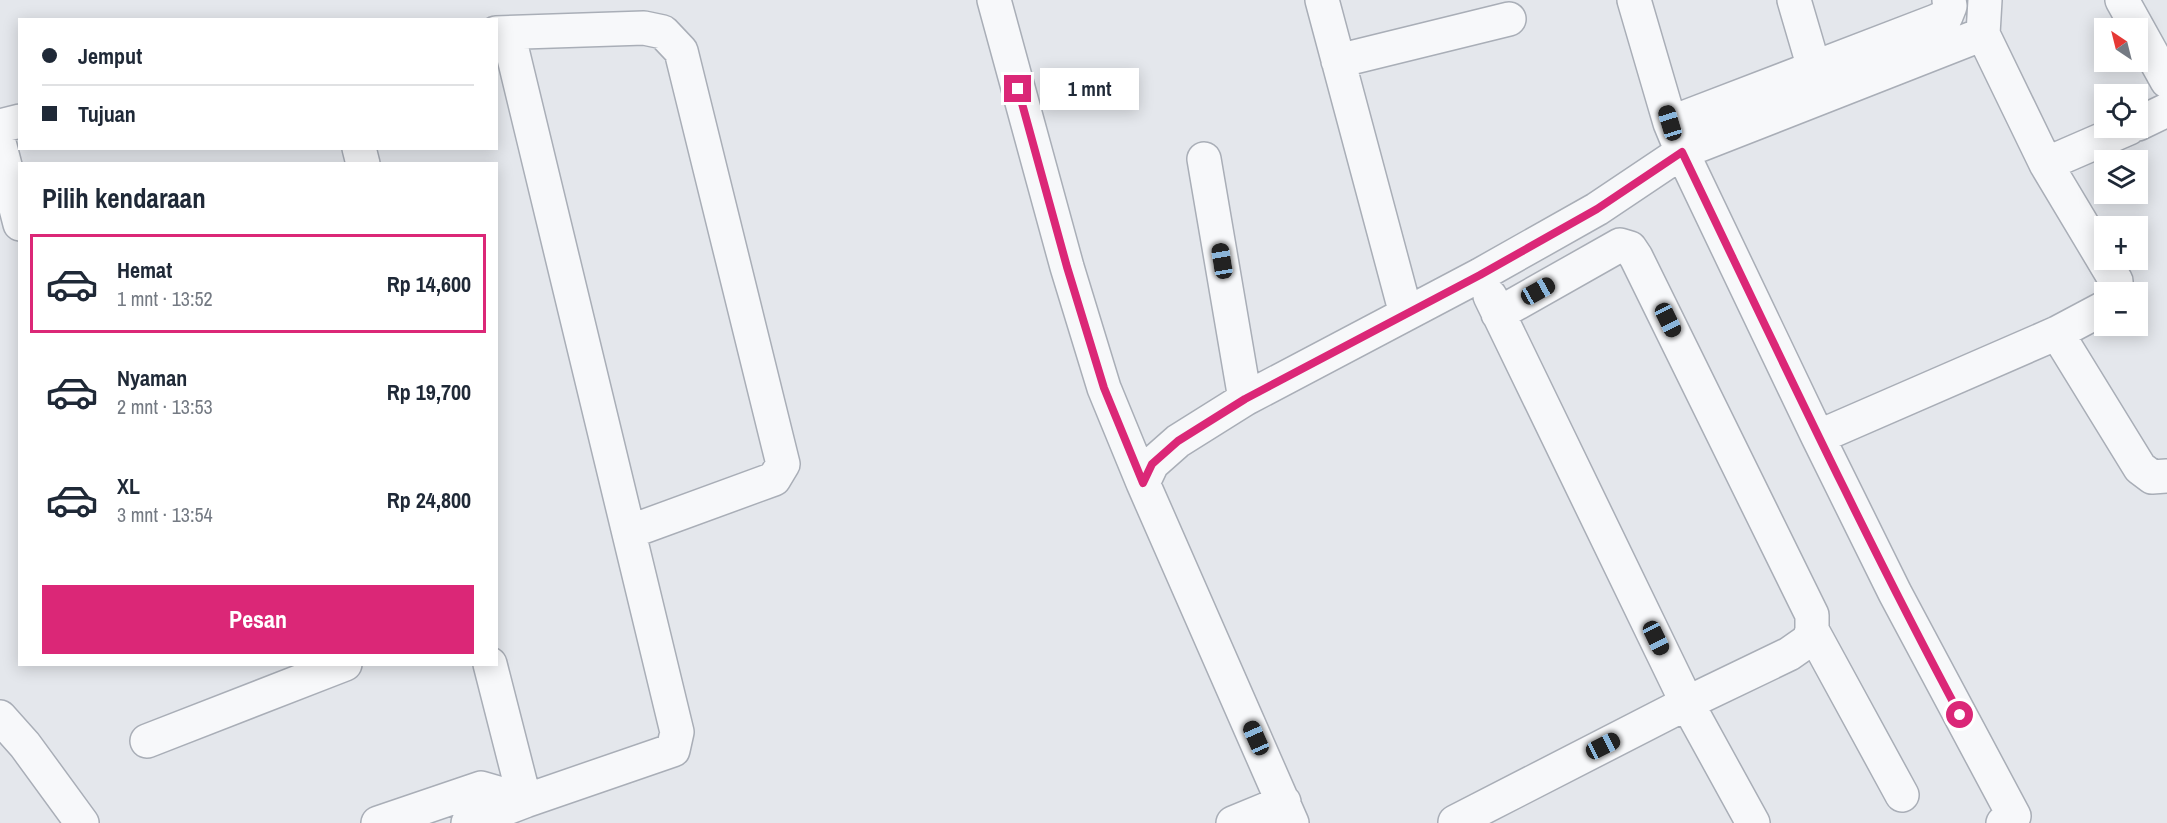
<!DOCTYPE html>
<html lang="id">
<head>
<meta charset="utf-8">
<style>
  :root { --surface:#fff; --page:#f2f2f3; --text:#1f2937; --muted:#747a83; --line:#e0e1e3; --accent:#db2777 }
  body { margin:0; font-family:"Archivo Narrow",sans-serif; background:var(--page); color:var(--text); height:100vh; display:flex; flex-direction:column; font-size:22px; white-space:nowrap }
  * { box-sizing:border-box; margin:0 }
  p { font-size:20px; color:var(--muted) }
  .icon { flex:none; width:33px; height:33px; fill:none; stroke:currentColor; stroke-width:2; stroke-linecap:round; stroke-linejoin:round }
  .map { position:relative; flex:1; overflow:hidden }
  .panel { position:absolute; left:18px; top:162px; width:480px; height:504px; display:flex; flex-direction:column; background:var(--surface); border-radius:0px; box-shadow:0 3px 15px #0003 }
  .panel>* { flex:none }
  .banner { position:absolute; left:18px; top:18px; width:480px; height:132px; border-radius:0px; box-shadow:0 3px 15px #0003; display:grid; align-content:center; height:132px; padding:0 24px; background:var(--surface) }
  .needle { width:39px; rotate:325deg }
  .tools { position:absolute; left:2094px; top:18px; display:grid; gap:12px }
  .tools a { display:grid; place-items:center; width:54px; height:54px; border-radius:0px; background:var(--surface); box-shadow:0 3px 15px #0003; font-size:30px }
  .end { position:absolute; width:27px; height:27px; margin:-14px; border:8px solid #db2777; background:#fff; box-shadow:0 0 0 3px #fff }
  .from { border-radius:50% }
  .bubble { position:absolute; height:42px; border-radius:0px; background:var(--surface); box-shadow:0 3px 15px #0003; font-size:20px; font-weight:700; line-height:42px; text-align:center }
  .car { position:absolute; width:18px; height:36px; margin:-18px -9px; border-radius:8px; box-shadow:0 0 4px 2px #0007; background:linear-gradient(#222 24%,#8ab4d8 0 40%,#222 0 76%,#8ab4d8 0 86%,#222 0) }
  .banner b { display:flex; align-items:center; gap:21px; height:57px; font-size:22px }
  .banner b+b { border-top:2px solid var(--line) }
  .banner i { width:15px; height:15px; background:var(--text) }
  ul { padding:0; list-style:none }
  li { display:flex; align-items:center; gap:18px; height:99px; margin:0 12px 9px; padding:0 12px; border:3px solid transparent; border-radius:0px }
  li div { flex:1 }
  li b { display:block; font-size:22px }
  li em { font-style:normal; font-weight:700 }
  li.current { border-color:var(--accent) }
  li>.icon { width:54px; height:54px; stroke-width:1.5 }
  h2 { padding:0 24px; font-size:27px; line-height:72px }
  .cta { display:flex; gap:12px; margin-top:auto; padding:12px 24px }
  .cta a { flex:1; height:69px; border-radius:0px; background:var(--accent); color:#fff; font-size:24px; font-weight:700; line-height:69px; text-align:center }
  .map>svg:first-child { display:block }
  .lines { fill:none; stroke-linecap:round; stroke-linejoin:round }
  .minor-casing { stroke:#a9aeb7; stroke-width:36 }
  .minor { stroke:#f7f8fa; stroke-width:33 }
  .route { stroke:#db2777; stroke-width:8 }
</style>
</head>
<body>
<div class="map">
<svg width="2167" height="823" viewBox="0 0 2167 823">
  <rect width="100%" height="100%" fill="#e4e7ec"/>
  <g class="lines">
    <defs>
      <path id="minor" d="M994 0 1067 267 1104 388 1143 483
        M1322 0 1406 314
        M1634 0 1670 123 1682 152 1818 437 1895 593 2014 816 2003 823
        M1794 0 1814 68
        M1985 0 1983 34 2046 164 2116 281V292
        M2122 0 2167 81
        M496 33 644 28 663 32 681 51 783 464 774 479 629 532
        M1338 61 1509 19
        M1670 123 1936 21 1946 16 1950 6 1949 0
        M2138 124 2167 110
        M0 126 20 121
        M0 146 20 224
        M359 148 363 164
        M1204 159 1245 399
        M2046 164 2129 128
        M1498 314 1620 245 1630 248 1636 257 1812 615V630L1809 640 1789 654 1687 703 1753 823
        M2057 333 2140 468 2152 477 2167 476
        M1818 437 2057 333 2104 308
        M1812 630 1902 795
        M490 664 525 801 673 750 677 732 508 33
        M0 717 25 745 82 823
        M147 741 345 664
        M1455 822 1687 703 1490 296
        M378 823 481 788 525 801 468 823
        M1233 823 1284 802
        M1292 823 1143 483 1152 464 1178 441 1245 399 1480 275 1597 209 1682 152 1983 34"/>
    </defs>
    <use href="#minor" class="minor-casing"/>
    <use href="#minor" class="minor"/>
  </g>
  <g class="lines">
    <path class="route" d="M1018 89 1067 267 1104 388 1143 483 1152 464 1178 441 1245 399 1480 275 1597 209 1682 152C1773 341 1861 530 1960 715"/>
  </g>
</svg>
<div class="tools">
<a><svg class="needle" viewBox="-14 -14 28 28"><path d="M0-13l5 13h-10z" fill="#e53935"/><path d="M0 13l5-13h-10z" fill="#747a83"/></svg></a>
<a><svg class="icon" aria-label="locate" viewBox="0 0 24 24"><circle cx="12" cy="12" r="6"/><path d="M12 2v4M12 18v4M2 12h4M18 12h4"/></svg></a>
<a><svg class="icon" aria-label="layers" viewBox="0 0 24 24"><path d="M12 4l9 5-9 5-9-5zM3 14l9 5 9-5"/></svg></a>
<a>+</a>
<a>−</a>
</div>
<i class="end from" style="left:1960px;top:715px"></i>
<i class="end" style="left:1018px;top:89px"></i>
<div class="bubble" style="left:1040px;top:68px;width:99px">1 mnt</div>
<i class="car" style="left:1670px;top:123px;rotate:343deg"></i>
<i class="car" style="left:1222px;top:261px;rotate:351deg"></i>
<i class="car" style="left:1538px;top:291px;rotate:61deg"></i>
<i class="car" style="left:1668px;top:320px;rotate:154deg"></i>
<i class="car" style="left:1656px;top:638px;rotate:154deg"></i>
<i class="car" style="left:1256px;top:738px;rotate:336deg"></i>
<i class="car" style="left:1603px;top:746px;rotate:63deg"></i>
<div class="banner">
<b><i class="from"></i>Jemput</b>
<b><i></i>Tujuan</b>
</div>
<section class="panel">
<h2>Pilih kendaraan</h2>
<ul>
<li class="current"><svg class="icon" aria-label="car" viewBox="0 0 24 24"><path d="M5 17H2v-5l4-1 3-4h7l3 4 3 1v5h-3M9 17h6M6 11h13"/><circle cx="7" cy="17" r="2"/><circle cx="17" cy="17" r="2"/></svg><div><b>Hemat</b><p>1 mnt · 13:52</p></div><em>Rp 14,600</em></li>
<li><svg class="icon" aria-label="car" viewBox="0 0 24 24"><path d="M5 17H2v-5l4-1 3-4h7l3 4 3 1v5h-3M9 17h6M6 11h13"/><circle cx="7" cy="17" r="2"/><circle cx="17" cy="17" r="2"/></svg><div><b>Nyaman</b><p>2 mnt · 13:53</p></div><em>Rp 19,700</em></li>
<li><svg class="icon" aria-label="car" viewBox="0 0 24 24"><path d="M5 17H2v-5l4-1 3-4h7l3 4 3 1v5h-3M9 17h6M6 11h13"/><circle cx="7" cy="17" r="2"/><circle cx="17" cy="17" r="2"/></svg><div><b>XL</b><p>3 mnt · 13:54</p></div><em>Rp 24,800</em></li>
</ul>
<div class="cta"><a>Pesan</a></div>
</section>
</div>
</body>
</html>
